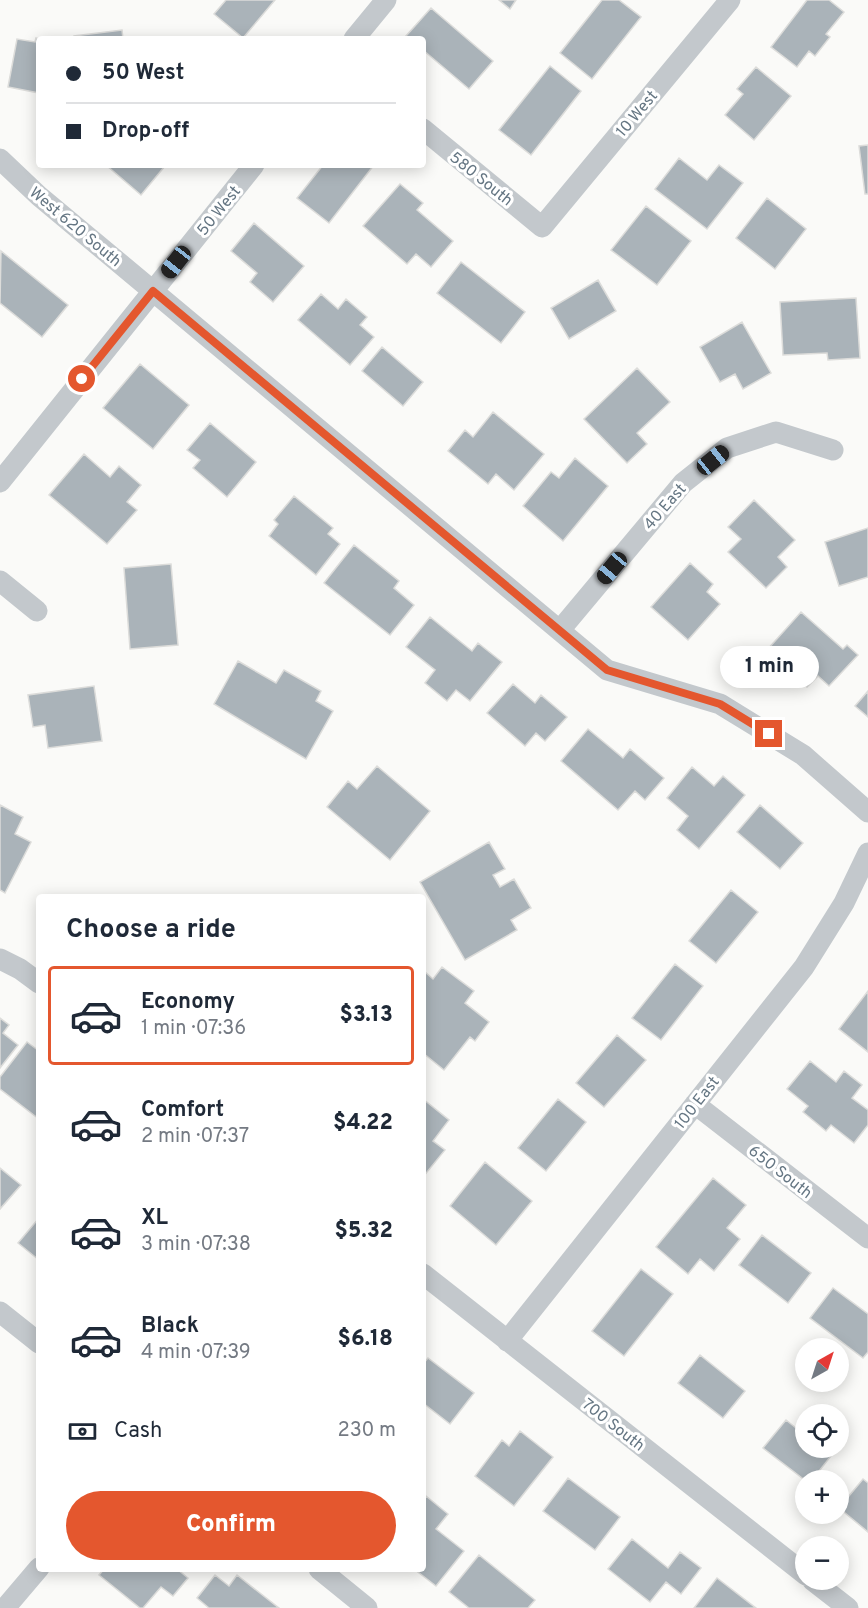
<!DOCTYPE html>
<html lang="en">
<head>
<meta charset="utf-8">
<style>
  :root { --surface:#fff; --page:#f6f6f7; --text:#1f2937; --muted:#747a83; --line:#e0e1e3; --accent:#e4572e }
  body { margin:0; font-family:Overpass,sans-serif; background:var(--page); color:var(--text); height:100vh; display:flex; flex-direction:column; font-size:22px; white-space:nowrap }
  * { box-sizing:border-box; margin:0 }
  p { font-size:20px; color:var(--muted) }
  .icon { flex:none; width:33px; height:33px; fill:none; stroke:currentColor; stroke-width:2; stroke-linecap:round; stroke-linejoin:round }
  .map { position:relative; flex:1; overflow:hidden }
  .sheet { position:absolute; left:36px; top:894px; width:390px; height:678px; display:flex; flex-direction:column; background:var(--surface); border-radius:6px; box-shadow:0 3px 15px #0003 }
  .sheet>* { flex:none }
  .guide { position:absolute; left:36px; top:36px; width:390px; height:132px; border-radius:6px; box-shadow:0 3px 15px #0003; display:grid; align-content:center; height:132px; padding:0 30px; background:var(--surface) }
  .needle { width:39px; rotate:39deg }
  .controls { position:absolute; left:795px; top:1338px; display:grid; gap:12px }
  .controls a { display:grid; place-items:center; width:54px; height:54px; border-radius:50%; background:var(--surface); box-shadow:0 3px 15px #0003; font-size:30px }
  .end { position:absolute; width:27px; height:27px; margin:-14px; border:8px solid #e4572e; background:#fff; box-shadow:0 0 0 3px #fff }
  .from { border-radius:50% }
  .bubble { position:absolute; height:42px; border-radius:21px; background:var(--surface); box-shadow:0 3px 15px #0003; font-size:20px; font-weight:800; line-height:42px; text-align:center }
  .car { position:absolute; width:18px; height:36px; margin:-18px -9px; border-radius:8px; box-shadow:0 0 4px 2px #0007; background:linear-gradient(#222 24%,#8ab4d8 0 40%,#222 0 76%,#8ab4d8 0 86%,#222 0) }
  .guide b { display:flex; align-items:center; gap:21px; height:57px; font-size:22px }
  .guide b+b { border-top:2px solid var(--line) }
  .guide i { width:15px; height:15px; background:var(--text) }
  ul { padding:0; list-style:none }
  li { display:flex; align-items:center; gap:18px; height:99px; margin:0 12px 9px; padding:0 18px; border:3px solid transparent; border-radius:6px }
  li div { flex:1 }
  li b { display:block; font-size:22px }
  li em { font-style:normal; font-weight:800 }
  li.current { border-color:var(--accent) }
  li>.icon { width:54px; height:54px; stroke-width:1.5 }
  h2 { padding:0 30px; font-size:27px; line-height:72px }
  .pay { display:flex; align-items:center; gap:15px; height:66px; padding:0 30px; font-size:22px }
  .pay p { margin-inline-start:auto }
  .cta { display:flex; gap:12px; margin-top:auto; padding:12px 30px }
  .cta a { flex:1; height:69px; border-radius:36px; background:var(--accent); color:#fff; font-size:24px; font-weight:800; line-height:69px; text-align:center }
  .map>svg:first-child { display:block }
  .building { fill:#aab3b9; stroke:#dcdcda; stroke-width:1.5 }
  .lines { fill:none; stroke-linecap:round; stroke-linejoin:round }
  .street { stroke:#c3c8cc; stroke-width:21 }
  .route { stroke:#e4572e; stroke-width:8 }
  .labels { text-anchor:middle; stroke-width:6; stroke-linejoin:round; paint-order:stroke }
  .street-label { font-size:16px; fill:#657683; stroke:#fff }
</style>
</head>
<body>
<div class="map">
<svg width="868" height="1608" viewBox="0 0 868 1608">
  <rect width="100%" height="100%" fill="#fafaf8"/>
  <path class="building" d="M226 0H275L243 38 214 14Z
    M499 0H516L510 9Z
    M602 0H619L641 17 592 79 560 53Z
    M807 0H829L844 12 826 34 830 37 815 56 809 51 797 67 771 47Z
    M431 8 493 61 469 89 423 50V39H410L406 36Z
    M122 30 123 39H74V36Z
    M36 38 40 39 39 93 8 87 17 39 35 42Z
    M550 66 581 91 531 155 499 130Z
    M756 67 791 96 754 140 725 115 743 94 737 89Z
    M868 145V194H865L859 146Z
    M679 158 707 180 719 165 743 183 707 229 655 189Z
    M106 165H164L165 166 141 195Z
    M323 165H374L329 223 297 198Z
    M400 184 423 203 417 210 453 241 431 267 416 254 407 264 363 226Z
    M767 198 806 229 775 269 736 238Z
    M646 206 691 241 657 285 611 250Z
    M254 223 304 266 273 302 250 282 257 273 231 251Z
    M1 251 68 305 42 337 0 303Z
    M461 262 525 312 501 343 437 293Z
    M598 280 616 311 569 339 551 308Z
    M321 294 338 309 346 299 367 317 360 325 374 337 350 365 298 320Z
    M856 298 860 358 828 360 827 353 783 355 780 302Z
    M742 322 771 373 743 389 735 374 720 382 700 347Z
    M382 347 423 382 403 406 362 371Z
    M140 364 189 405 153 449 103 408Z
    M637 368 670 402 637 433 647 444 627 463 584 419Z
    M493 412 544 454 514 490 496 474 488 484 448 451 465 430 473 437Z
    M210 423 256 462 227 497 193 468 200 460 187 450Z
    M84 454 110 477 119 466 141 485 127 502 137 510 107 544 49 495Z
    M575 458 608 486 563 541 523 506 551 472 559 478Z
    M294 496 333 528 328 534 340 544 316 575 269 536 278 524 274 520Z
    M754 500 795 540 778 557 787 567 766 588 728 552 741 539 728 527Z
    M868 528V577L839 586 825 542Z
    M354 545 399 581 394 588 414 605 390 635 324 583Z
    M690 563 713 584 707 592 720 604 688 640 651 607Z
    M171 564 178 645 130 649 124 568Z
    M801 612 843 649 847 645 858 655 829 686 818 676 807 687 767 650Z
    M430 617 472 651 478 643 502 662 470 701 456 690 447 701 425 683 435 670 406 647Z
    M238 661 276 683 284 670 321 691 316 701 333 711 306 759 214 704Z
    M513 684 535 703 541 695 567 717 545 741 536 733 525 746 487 713Z
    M94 686 102 741 48 748 45 725 33 727 28 695Z
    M868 691V717L855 706Z
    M588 729 623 758 630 749 664 778 645 800 635 791 618 810 561 761Z
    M377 766 430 811 390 860 327 807 348 781 357 789Z
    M692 767 714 786 723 776 745 795 699 849 677 830 688 816 667 798Z
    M0 805 23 817 15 834 31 842 5 893 0 890Z
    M760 805 803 843 780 869 737 832Z
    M489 842 505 869 493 875 500 887 514 879 531 908 511 920 517 930 465 960 420 882Z
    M731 890 758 912 716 963 689 941Z
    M675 964 703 986 661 1040 632 1018Z
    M442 967 474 991 465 1003 489 1022 475 1041 470 1037 444 1070 423 1053V974L425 972 433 979Z
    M868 991V1052L839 1029Z
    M0 1018 9 1025 3 1033 18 1045 0 1068Z
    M617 1035 646 1060 604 1107 576 1083Z
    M27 1042 39 1051V1119L0 1089V1077Z
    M810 1061 836 1082 844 1071 862 1085 852 1098 868 1110V1125L854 1143 831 1125 826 1131 803 1112 808 1106 787 1089Z
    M423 1099 449 1120 433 1141 445 1150 423 1177Z
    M558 1099 586 1122 546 1171 518 1148Z
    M485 1162 532 1201 496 1245 450 1206Z
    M0 1168 21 1185 0 1209Z
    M713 1178 746 1205 727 1228 740 1239 714 1271 700 1259 688 1274 656 1247Z
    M39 1218V1260L18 1243Z
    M762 1235 811 1273 788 1303 739 1265Z
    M641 1269 673 1294 624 1356 592 1331Z
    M833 1288 868 1314V1352L863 1358 810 1318Z
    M700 1355 745 1391 723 1418 678 1383Z
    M428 1358 474 1393 450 1424 423 1403V1364Z
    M786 1420 806 1436V1448H820L831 1456 812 1480 806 1481 763 1448Z
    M520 1431 553 1457 514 1506 475 1476 502 1440 509 1446Z
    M568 1478 620 1517 595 1550 543 1511Z
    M863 1479 868 1483V1532L839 1508Z
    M426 1496 448 1514 436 1529 464 1551 436 1586 414 1569H423V1500Z
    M632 1539 668 1568 680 1552 701 1568 681 1594 666 1582 650 1602 608 1569Z
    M479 1555 535 1600 528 1608H469L449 1592Z
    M104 1569H177L188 1578 173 1596 161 1587 143 1608H140L99 1575Z
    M215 1575 229 1586 237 1575 279 1608H209L197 1598Z
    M717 1578 756 1608H694Z"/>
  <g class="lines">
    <path class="street" d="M354 39 386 0
      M423 129 542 227 730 0
      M0 159 39 196 607 670 720 704 803 755 868 812
      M0 482 254 165
      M0 581 37 611
      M560 630 683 483 727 448 776 432 833 450
      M0 959 20 969 39 983
      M695 1104 868 1238
      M423 1274 806 1575
      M0 1312 39 1343
      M507 1341 804 967 844 903 868 853
      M319 1569 367 1608
      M812 1580 848 1608
      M5 1608 39 1568"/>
  </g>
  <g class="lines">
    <path class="route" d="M82 379 153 291 607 670 720 704 769 734"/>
  </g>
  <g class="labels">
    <g class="street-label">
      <text transform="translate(636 113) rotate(-50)" y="6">10 West</text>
      <text transform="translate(482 178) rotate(39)" y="6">580 South</text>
      <text transform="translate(218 210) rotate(-51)" y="6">50 West</text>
      <text transform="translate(76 226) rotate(40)" y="6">West 620 South</text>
      <text transform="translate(664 506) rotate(-49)" y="6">40 East</text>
      <text transform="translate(696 1102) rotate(-52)" y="6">100 East</text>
      <text transform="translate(781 1171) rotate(38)" y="6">650 South</text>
      <text transform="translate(614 1424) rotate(38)" y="6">700 South</text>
    </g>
  </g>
</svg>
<div class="controls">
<a><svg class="needle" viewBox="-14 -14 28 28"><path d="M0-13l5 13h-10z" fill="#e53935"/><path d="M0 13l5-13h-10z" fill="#747a83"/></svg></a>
<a><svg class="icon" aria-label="locate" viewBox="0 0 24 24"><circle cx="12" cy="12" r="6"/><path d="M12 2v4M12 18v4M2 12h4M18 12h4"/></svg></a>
<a>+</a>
<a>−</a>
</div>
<i class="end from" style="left:82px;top:379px"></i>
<i class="end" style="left:769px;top:734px"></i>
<div class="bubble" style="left:720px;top:646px;width:99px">1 min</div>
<i class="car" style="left:176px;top:262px;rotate:218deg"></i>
<i class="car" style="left:713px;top:460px;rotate:51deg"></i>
<i class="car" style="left:612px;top:568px;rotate:220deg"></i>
<div class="guide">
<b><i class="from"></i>50 West</b>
<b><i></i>Drop-off</b>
</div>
<section class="sheet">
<h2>Choose a ride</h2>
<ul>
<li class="current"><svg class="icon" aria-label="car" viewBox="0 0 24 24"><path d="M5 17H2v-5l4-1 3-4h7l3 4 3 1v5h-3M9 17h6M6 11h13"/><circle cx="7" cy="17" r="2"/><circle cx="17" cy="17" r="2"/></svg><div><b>Economy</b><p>1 min · 07:36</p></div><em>$3.13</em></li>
<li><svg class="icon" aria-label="car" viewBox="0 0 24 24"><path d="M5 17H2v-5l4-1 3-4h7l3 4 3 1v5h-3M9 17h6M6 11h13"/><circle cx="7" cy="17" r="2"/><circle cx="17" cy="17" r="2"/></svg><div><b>Comfort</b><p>2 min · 07:37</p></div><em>$4.22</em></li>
<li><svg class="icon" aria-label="car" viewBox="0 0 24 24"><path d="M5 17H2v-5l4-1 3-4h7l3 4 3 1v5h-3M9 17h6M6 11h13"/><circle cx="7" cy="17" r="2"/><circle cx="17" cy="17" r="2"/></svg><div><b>XL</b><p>3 min · 07:38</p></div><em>$5.32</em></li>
<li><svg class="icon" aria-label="car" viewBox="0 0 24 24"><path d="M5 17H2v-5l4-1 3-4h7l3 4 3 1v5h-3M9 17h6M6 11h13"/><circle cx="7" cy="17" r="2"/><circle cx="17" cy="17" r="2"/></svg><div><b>Black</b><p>4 min · 07:39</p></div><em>$6.18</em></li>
</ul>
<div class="pay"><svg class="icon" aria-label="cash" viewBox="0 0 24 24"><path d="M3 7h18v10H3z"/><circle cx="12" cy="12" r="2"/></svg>Cash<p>230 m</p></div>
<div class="cta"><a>Confirm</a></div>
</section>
</div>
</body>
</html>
